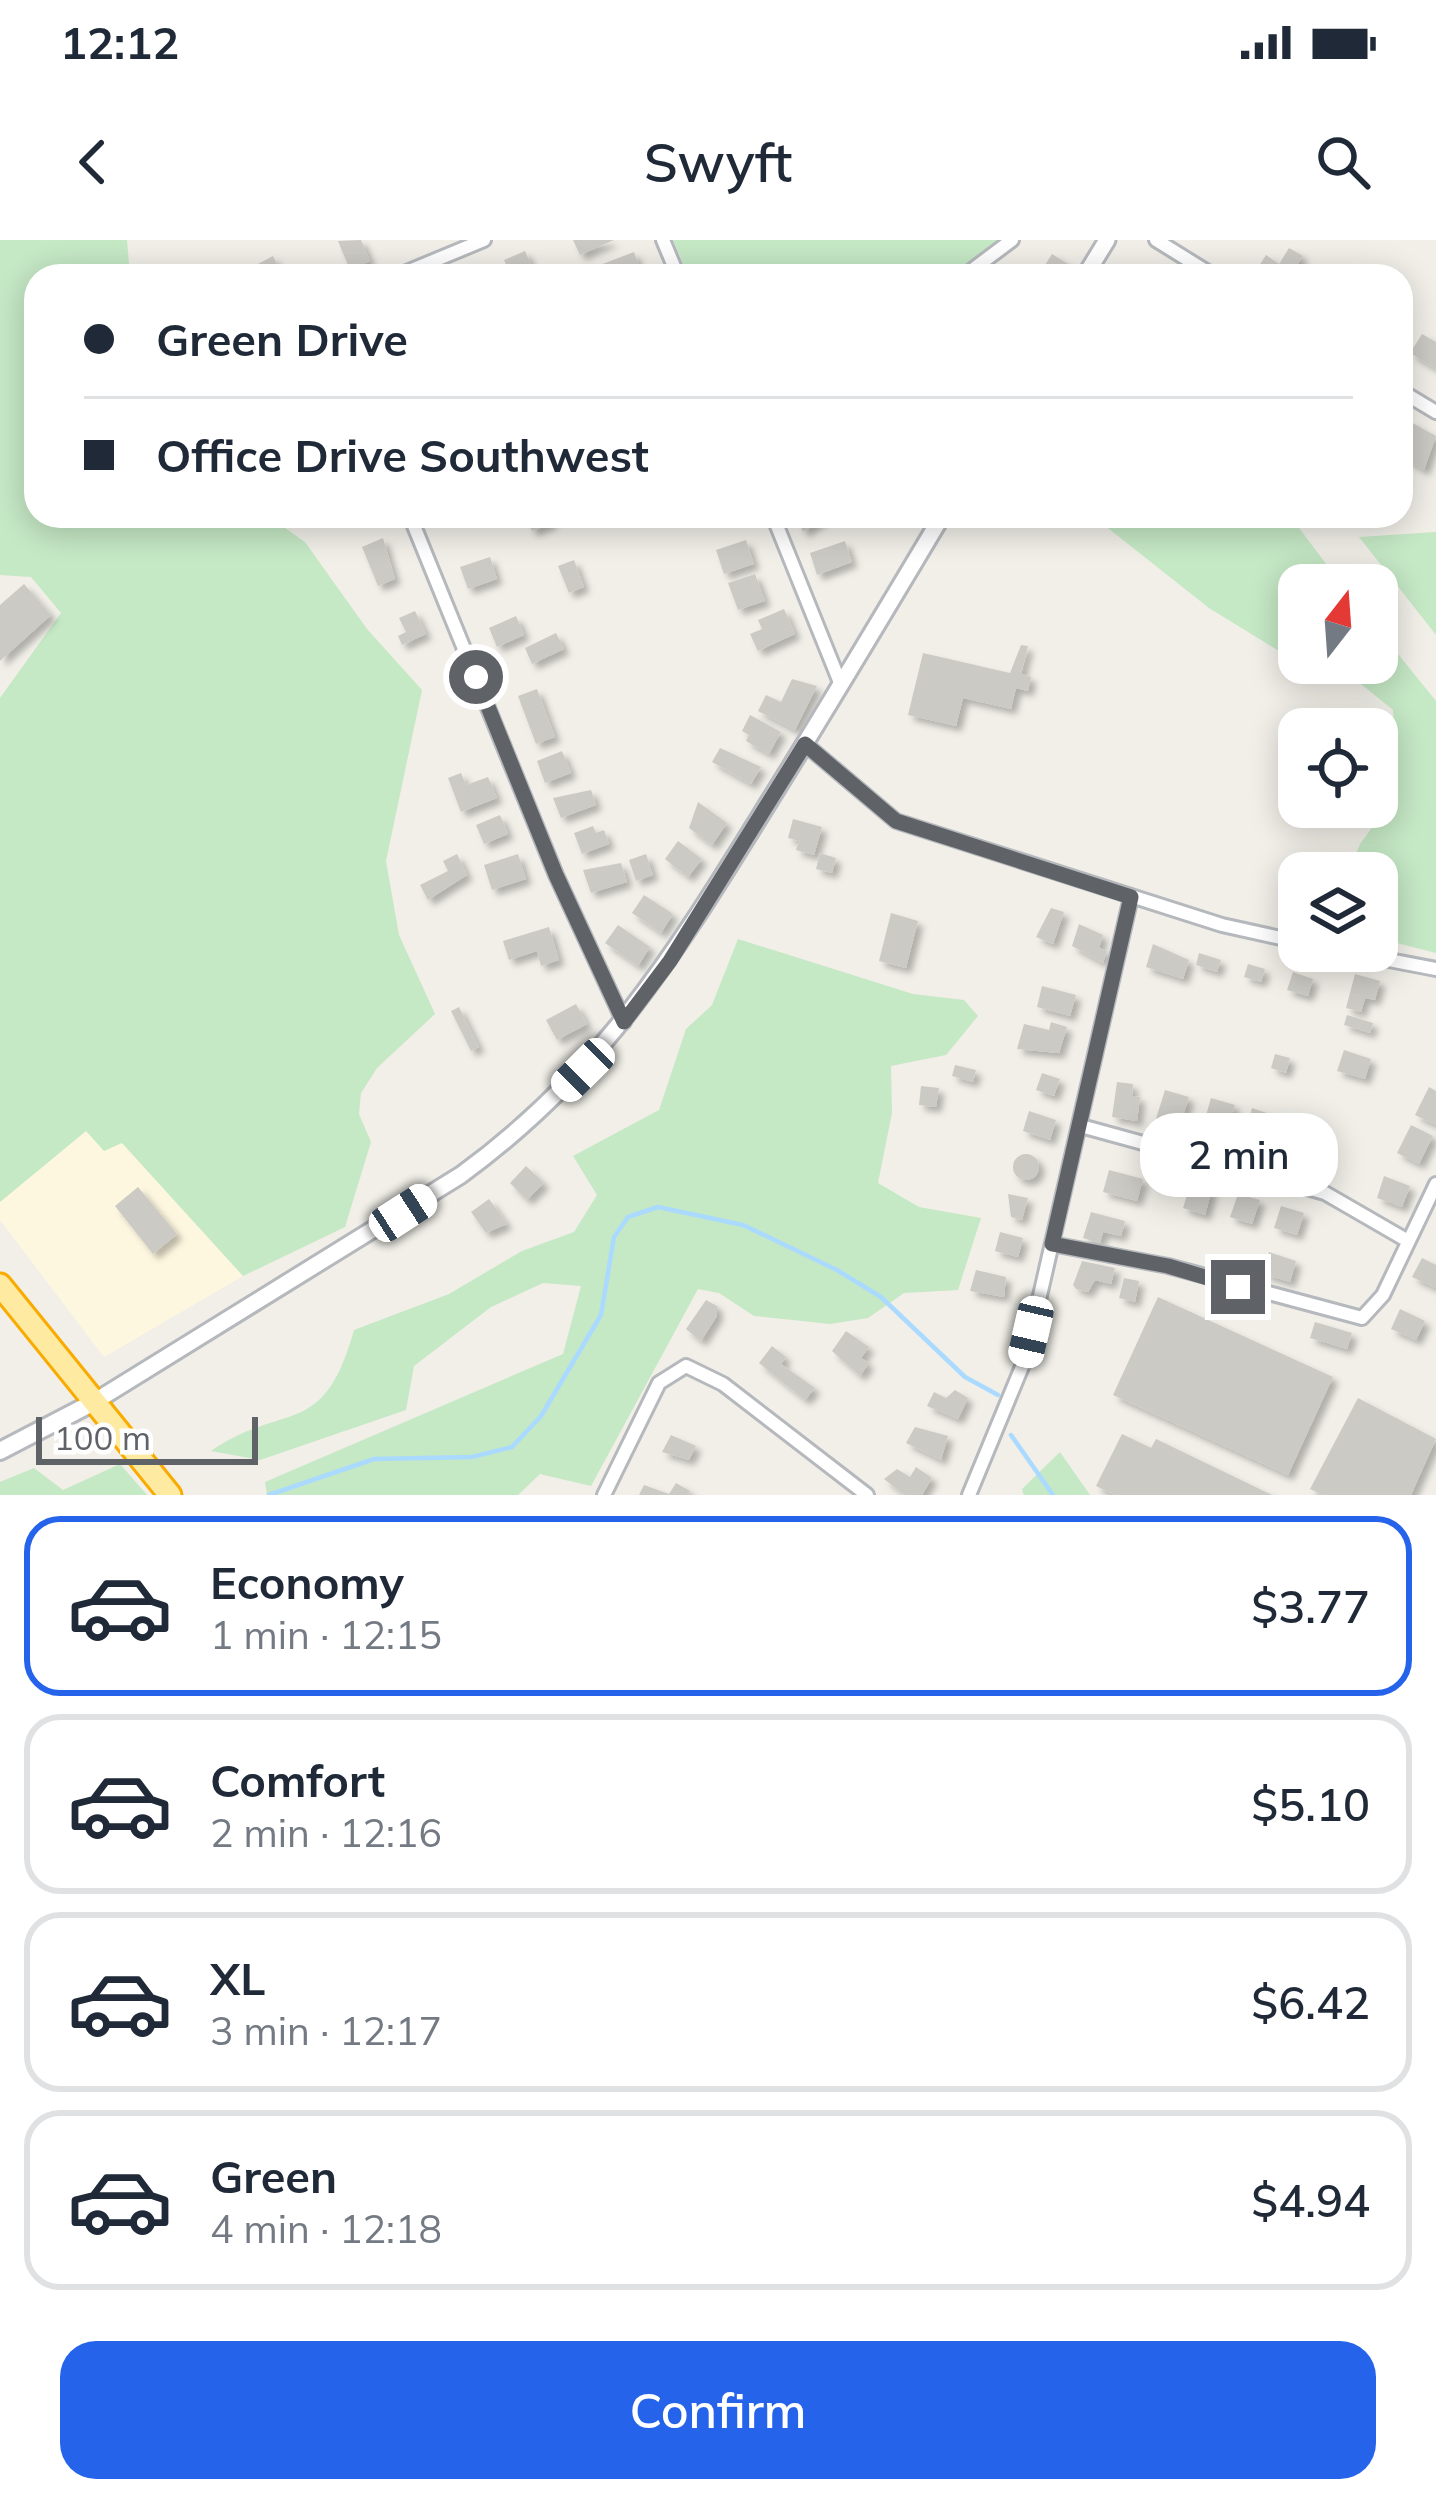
<!DOCTYPE html>
<html lang="en">
<head>
<meta charset="utf-8">
<style>
  :root { --surface:#fff; --page:#f6f6f7; --text:#1f2937; --muted:#747a83; --line:#e0e1e3; --accent:#2563eb }
  body { margin:0; font-family:Mulish,sans-serif; background:var(--page); color:var(--text); height:100vh; display:flex; flex-direction:column; font-size:45px; white-space:nowrap }
  * { box-sizing:border-box; margin:0 }
  p { font-size:39px; color:var(--muted) }
  .icon { flex:none; width:66px; height:66px; fill:none; stroke:currentColor; stroke-width:2; stroke-linecap:round; stroke-linejoin:round }
  .map { position:relative; height:1255px; overflow:hidden }
  .panel { display:flex; flex-direction:column; background:var(--surface); flex:1 }
  .panel>* { flex:none }
  .guide { position:absolute; left:24px; top:24px; width:1389px; height:264px; border-radius:36px; box-shadow:0 6px 30px #0003; display:grid; align-content:center; height:264px; padding:0 60px; background:var(--surface) }
  .needle { width:78px; rotate:17deg }
  .fabs { position:absolute; left:1278px; top:324px; display:grid; gap:24px }
  .fabs a { display:grid; place-items:center; width:120px; height:120px; border-radius:24px; background:var(--surface); box-shadow:0 6px 30px #0003; font-size:60px }
  .scale { position:absolute; left:36px; bottom:30px; width:222px; box-sizing:border-box; padding-left:12px; border:6px solid #5f6368; border-top:0; font-size:33px; line-height:42px; white-space:nowrap; color:#5f6368; -webkit-text-stroke:9px #fff; paint-order:stroke }
  .end { position:absolute; width:54px; height:54px; margin:-27px; border:15px solid #5f6368; background:#fff; box-shadow:0 0 0 6px #fff }
  .from { border-radius:50% }
  .bubble { position:absolute; height:84px; border-radius:36px; background:var(--surface); box-shadow:0 6px 30px #0003; font-size:39px; font-weight:600; line-height:84px; text-align:center }
  .car { position:absolute; width:36px; height:72px; margin:-36px -18px; border-radius:15px; box-shadow:0 0 9px 3px #0007; background:linear-gradient(#fff 24%,#345 0 40%,#fff 0 76%,#345 0 86%,#fff 0) }
  .guide b { display:flex; align-items:center; gap:42px; height:114px; font-size:45px }
  .guide b+b { border-top:3px solid var(--line) }
  .guide i { width:30px; height:30px; background:var(--text) }
  ul { padding:21px 0 0; list-style:none }
  li { display:flex; align-items:center; gap:36px; height:180px; margin:0 24px 18px; padding:0 36px; border:6px solid var(--line); border-radius:36px }
  li div { flex:1 }
  li b { display:block; font-size:45px }
  li em { font-style:normal; font-weight:600 }
  li.selected { border-color:var(--accent) }
  li>.icon { width:108px; height:108px; stroke-width:1.5 }
  .action { display:flex; gap:24px; margin-top:auto; padding:24px 60px }
  .action a { flex:1; height:138px; border-radius:36px; background:var(--accent); color:#fff; font-size:48px; font-weight:600; line-height:138px; text-align:center }
  .status { display:flex; justify-content:space-between; align-items:center; height:84px; padding:0 60px; background:var(--surface); direction:ltr }
  .status svg { height:33px; fill:currentColor }
  header { display:flex; justify-content:space-between; align-items:center; height:156px; padding:0 60px; background:var(--surface); font-size:54px; font-weight:600 }
  .map>svg:first-child { display:block }
  .commercial { fill:#fef7e0 }
  .green { fill:#c5e8c5 }
  .lines { fill:none; stroke-linecap:round; stroke-linejoin:round }
  .stream { stroke:#aadaff; stroke-width:4.5 }
  .building { fill:#cccac5; filter:url(#shadow) }
  .minor-casing { stroke:#b5b8bc; stroke-width:18 }
  .tertiary-casing { stroke:#b5b8bc; stroke-width:21 }
  .secondary-casing { stroke:#b6babf; stroke-width:22 }
  .trunk-casing { stroke:#f9ab00; stroke-width:27 }
  .minor { stroke:#fff; stroke-width:12 }
  .tertiary { stroke:#fff; stroke-width:15 }
  .secondary { stroke:#fff; stroke-width:16 }
  .trunk { stroke:#feeaa1; stroke-width:21 }
  .route { stroke:#5f6368; stroke-width:15 }
</style>
</head>
<body>
<div class="status"><b>12:12</b><svg viewBox="0 0 49 12"><path d="M0 12V9h3v3zM5 12V6h3v6zM10 12V3h3v9zM15 12V0h3v12zM26 1h20v11H26zM47 4h2v5h-2z"/></svg></div>
<header><svg class="icon" aria-label="back" viewBox="0 0 24 24"><path d="M15 5l-7 7 7 7"/></svg>Swyft<svg class="icon" aria-label="search" viewBox="0 0 24 24"><circle cx="10" cy="10" r="6"/><path d="M15 15l6 6"/></svg></header>
<div class="map">
<svg width="1436" height="1255" viewBox="0 0 1436 1255">
  <defs>
    <filter id="shadow"><feDropShadow dx="5.5" dy="5.5" stdDeviation="3" flood-color="#0004"/></filter>
  </defs>
  <rect width="100%" height="100%" fill="#f1efe8"/>
  <path class="commercial" d="M86 891 122 903 243 1036 104 1117 0 980V962Z"/>
  <path class="green" d="M0 0H127L130 36H36V276H268L305 302 367 389 422 450 386 621 399 695 435 774 377 828 361 853 359 874 371 902 345 987 243 1036 122 903 104 911 86 891 0 962V458L61 373 31 337 0 335Z
    M673 0H1012L964 36H688Z
    M1110 276H1290L1342 345H1299V415L1287 416 1209 368 1104 285Z
    M1436 292V395L1359 297Z
    M1377 388 1436 461V713L1377 698V633H1348L1360 604 1394 558 1377 537 1396 512 1393 470 1335 423H1377Z
    M738 699 913 754 964 760 978 776 946 815 891 826 892 873 878 943 919 967 981 978 958 1050 904 1053 868 1078 830 1084 754 1076 719 1053 698 1049 591 1246 540 1234 518 1255H267L265 1242 563 1114 581 1046 543 1043 491 1067 414 1126 406 1170 260 1220 211 1211C286 1160 323 1201 354 1090L449 1054 522 1011 574 992 597 955 573 916 659 870 686 789 712 765Z
    M1060 1212 1090 1255H1024L1022 1249Z
    M120 1224 147 1255H0V1242L34 1228 63 1250Z"/>
  <g class="lines">
    <path class="stream" d="M1011 1195 1053 1255
      M269 1255 374 1219 472 1217 512 1207 541 1176 601 1075 614 997 628 977 658 967 743 985 837 1030 881 1057 965 1137 998 1155"/>
  </g>
  <path class="building" d="M361 0 370 21 350 30 338 1Z
    M573 0H614L580 15Z
    M1289 8 1303 16 1290 36 1255 32 1266 15 1279 24Z
    M525 11 536 36H511L504 20Z
    M634 12 640 29 595 36 592 28Z
    M1052 14 1073 27 1068 36 1040 33Z
    M273 16 283 36H264L258 24Z
    M1422 94 1436 102V129L1410 113Z
    M1409 181 1436 196 1424 230 1401 217V196Z
    M526 276H549L552 283 532 291Z
    M797 276H825V277L803 292Z
    M383 298 395 339 378 346 362 307Z
    M746 300 754 324 724 334 716 310Z
    M845 301 852 322 817 335 810 313Z
    M490 317 497 339 468 349 460 327Z
    M574 320 584 347 569 353 558 326Z
    M755 334 765 361 738 370 728 343Z
    M24 344 51 375 0 421V365Z
    M784 369 795 394 758 411 750 394 762 389 758 380Z
    M415 371 426 394 402 405 398 396 406 392 399 378Z
    M516 376 524 395 497 407 489 388Z
    M556 393 564 409 532 424 525 408Z
    M1021 405 1028 406 1021 434 1031 437 1028 451 1016 448 1011 469 963 458 956 486 908 475 923 413 1010 433Z
    M792 439 817 446 795 490 758 471 766 455 781 462Z
    M537 449 555 497 536 504 518 456Z
    M750 475 781 492 769 514 746 501 749 495 742 491Z
    M720 508 761 527 751 544 712 522Z
    M562 511 571 533 545 543 537 521Z
    M461 533 466 545 488 537 497 558 461 572 448 538Z
    M591 550 596 565 561 578 553 558Z
    M698 562 727 583 712 605 689 588Z
    M500 575 508 594 484 604 476 585Z
    M793 579 822 587 814 615 796 610 799 601 788 598Z
    M593 586 596 593 604 590 609 604 582 614 574 593Z
    M678 601 702 619 688 637 665 619Z
    M820 613 836 618 832 633 816 629Z
    M457 614 467 635 428 660 420 645 448 631 443 621Z
    M518 614 526 639 492 650 484 625Z
    M646 614 653 635 636 641 629 620Z
    M621 623 627 642 591 653 583 630Z
    M644 655 673 674 661 693 632 673Z
    M1051 668 1064 672 1053 704 1036 697Z
    M891 673 918 681 906 728 879 721Z
    M1079 684 1103 695 1099 708 1107 711 1103 723 1072 706Z
    M618 685 650 707 638 726 605 703Z
    M549 687 559 720 541 726 537 711 509 720 503 701Z
    M1153 704 1189 720 1183 739 1146 727Z
    M1199 713 1221 720 1217 732 1196 725Z
    M1248 724 1265 729 1261 742 1244 737Z
    M1293 732 1313 739 1308 756 1287 750Z
    M1355 734 1380 741 1375 760 1365 758 1361 772 1346 768Z
    M1042 746 1076 755 1070 776 1037 767Z
    M576 764 587 784 557 800 546 780Z
    M459 767 479 807 471 811 451 771Z
    M1347 775 1373 783 1370 793 1344 785Z
    M1051 782 1067 787 1059 813 1017 809 1024 784 1049 790Z
    M1344 810 1371 819 1365 839 1337 831Z
    M1275 814 1290 818 1286 833 1271 828Z
    M955 825 976 830 973 842 952 836Z
    M1042 833 1060 839 1054 856 1036 850Z
    M1117 842 1133 844 1132 856 1140 857 1137 881 1112 877Z
    M921 846 939 848 936 867 919 865Z
    M1429 847 1436 851V885L1415 875Z
    M1165 850 1189 857 1178 892 1154 885Z
    M1211 858 1235 865 1227 893 1203 886Z
    M1252 868 1276 876 1268 901 1245 894Z
    M1029 871 1056 880 1050 900 1023 891Z
    M1296 875 1322 882 1311 921 1285 914Z
    M1411 885 1433 896 1419 924 1397 913Z
    M1013 927a13 13 0 1 1 26 0a13 13 0 1 1-26 0Z
    M526 926 544 943 527 960 510 943Z
    M1109 930 1143 939 1137 961 1103 952Z
    M1384 936 1410 946 1402 967 1377 958Z
    M1191 942 1212 949 1205 975 1183 968Z
    M138 947 177 994 153 1014 115 966Z
    M1008 954 1028 958 1022 980 1011 977Z
    M1238 954 1260 960 1252 984 1230 977Z
    M489 959 507 984 486 993 471 972Z
    M1281 966 1304 973 1297 995 1274 988Z
    M1091 972 1125 981 1121 996 1103 992 1100 1003 1083 998Z
    M1000 992 1023 998 1018 1017 995 1011Z
    M1269 1012 1296 1021 1290 1042 1263 1034Z
    M1422 1018 1436 1025V1048L1412 1037Z
    M1082 1021 1115 1028 1111 1044 1095 1040 1088 1052 1076 1049 1073 1045Z
    M976 1030 1006 1037 1004 1057 970 1051Z
    M1124 1038 1139 1041 1135 1062 1119 1058Z
    M1158 1057 1333 1137 1288 1235 1113 1155Z
    M706 1060 717 1066V1076L701 1101 686 1089Z
    M1400 1069 1425 1081 1416 1100 1391 1089Z
    M1315 1082 1352 1093 1347 1109 1310 1098Z
    M846 1091 869 1107 861 1118 869 1123 860 1136 832 1111Z
    M772 1106 786 1117 781 1124 815 1148 805 1160 759 1123Z
    M955 1150 968 1158 958 1179 927 1166 934 1152 946 1158Z
    M1358 1158 1436 1199 1411 1255H1323L1310 1249Z
    M915 1187 948 1196 941 1220 906 1203Z
    M1122 1194 1151 1208 1156 1199 1272 1255H1114L1096 1246Z
    M671 1195 696 1206 689 1220 662 1212Z
    M916 1227 932 1238 922 1255H905L884 1239 897 1229 910 1237Z
    M676 1243 690 1251 688 1255H639L644 1245 669 1254Z"/>
  <g class="lines">
    <defs>
      <path id="minor" d="M663 0 678 36
        M1156 0 1214 36
        M397 36 484 0
        M964 36 1012 0
        M1401 151 1436 172
        M410 276 556 635 624 782
        M773 276 841 445
        M805 504 896 581 1222 685 1299 702
        M1342 711 1436 729
        M1081 886 1325 953 1408 1001
        M1052 1004 1168 1026 1362 1078 1383 1055 1436 944
        M604 1255 659 1143 686 1126 723 1144 867 1255
        M969 1255 1026 1117 1131 657"/>
      <path id="tertiary" d="M1085 36 1107 0
        M94 1162 461 935C602 832 672 718 762 573 823 475 883 375 942 276"/>
      <path id="secondary" d="M0 1211 94 1162"/>
      <path id="trunk" d="M0 1045 170 1255"/>
    </defs>
    <use href="#minor" class="minor-casing"/>
    <use href="#tertiary" class="tertiary-casing"/>
    <use href="#secondary" class="secondary-casing"/>
    <use href="#trunk" class="trunk-casing"/>
    <use href="#minor" class="minor"/>
    <use href="#tertiary" class="tertiary"/>
    <use href="#secondary" class="secondary"/>
    <use href="#trunk" class="trunk"/>
  </g>
  <g class="lines">
    <path class="route" d="M476 437 556 635 624 782 670 721 805 504 896 581 1131 657 1052 1004 1168 1026 1238 1047"/>
  </g>
</svg>
<div class="fabs">
<a><svg class="needle" viewBox="-14 -14 28 28"><path d="M0-13l5 13h-10z" fill="#e53935"/><path d="M0 13l5-13h-10z" fill="#747a83"/></svg></a>
<a><svg class="icon" aria-label="locate" viewBox="0 0 24 24"><circle cx="12" cy="12" r="6"/><path d="M12 2v4M12 18v4M2 12h4M18 12h4"/></svg></a>
<a><svg class="icon" aria-label="layers" viewBox="0 0 24 24"><path d="M12 4l9 5-9 5-9-5zM3 14l9 5 9-5"/></svg></a>
</div>
<div class="scale">100 m</div>
<i class="end from" style="left:476px;top:437px"></i>
<i class="end" style="left:1238px;top:1047px"></i>
<div class="bubble" style="left:1140px;top:873px;width:198px">2 min</div>
<i class="car" style="left:583px;top:830px;rotate:225deg"></i>
<i class="car" style="left:403px;top:973px;rotate:57deg"></i>
<i class="car" style="left:1031px;top:1092px;rotate:193deg"></i>
<div class="guide">
<b><i class="from"></i>Green Drive</b>
<b><i></i>Office Drive Southwest</b>
</div>
</div>
<section class="panel">
<ul>
<li class="selected"><svg class="icon" aria-label="car" viewBox="0 0 24 24"><path d="M5 17H2v-5l4-1 3-4h7l3 4 3 1v5h-3M9 17h6M6 11h13"/><circle cx="7" cy="17" r="2"/><circle cx="17" cy="17" r="2"/></svg><div><b>Economy</b><p>1 min · 12:15</p></div><em>$3.77</em></li>
<li><svg class="icon" aria-label="car" viewBox="0 0 24 24"><path d="M5 17H2v-5l4-1 3-4h7l3 4 3 1v5h-3M9 17h6M6 11h13"/><circle cx="7" cy="17" r="2"/><circle cx="17" cy="17" r="2"/></svg><div><b>Comfort</b><p>2 min · 12:16</p></div><em>$5.10</em></li>
<li><svg class="icon" aria-label="car" viewBox="0 0 24 24"><path d="M5 17H2v-5l4-1 3-4h7l3 4 3 1v5h-3M9 17h6M6 11h13"/><circle cx="7" cy="17" r="2"/><circle cx="17" cy="17" r="2"/></svg><div><b>XL</b><p>3 min · 12:17</p></div><em>$6.42</em></li>
<li><svg class="icon" aria-label="car" viewBox="0 0 24 24"><path d="M5 17H2v-5l4-1 3-4h7l3 4 3 1v5h-3M9 17h6M6 11h13"/><circle cx="7" cy="17" r="2"/><circle cx="17" cy="17" r="2"/></svg><div><b>Green</b><p>4 min · 12:18</p></div><em>$4.94</em></li>
</ul>
<div class="action"><a>Confirm</a></div>
</section>
</body>
</html>
